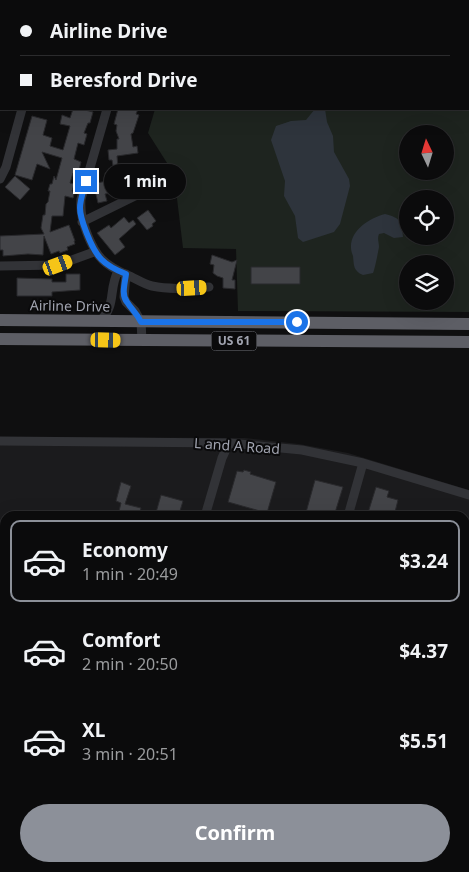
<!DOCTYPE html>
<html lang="en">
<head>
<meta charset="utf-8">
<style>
  :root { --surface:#0b0b0c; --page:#19191a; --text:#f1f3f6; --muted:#9a9b9d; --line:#2b2b2d; --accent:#8c9099 }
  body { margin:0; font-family:"Noto Sans",sans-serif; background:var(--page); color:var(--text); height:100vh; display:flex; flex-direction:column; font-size:19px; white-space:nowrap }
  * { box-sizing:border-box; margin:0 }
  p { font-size:16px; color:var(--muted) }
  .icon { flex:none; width:28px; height:28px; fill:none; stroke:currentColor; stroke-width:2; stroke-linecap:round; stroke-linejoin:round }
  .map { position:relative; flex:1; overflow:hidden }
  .panel { position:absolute; left:0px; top:511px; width:470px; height:361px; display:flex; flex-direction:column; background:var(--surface); border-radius:15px 15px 0 0; box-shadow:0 5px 20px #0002,0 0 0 1px var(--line) }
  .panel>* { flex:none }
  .hud { position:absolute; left:0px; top:0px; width:470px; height:110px; box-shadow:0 5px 20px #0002,0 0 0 1px var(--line); display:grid; align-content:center; height:110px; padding:0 20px; background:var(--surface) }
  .needle { width:32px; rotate:356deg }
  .controls { position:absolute; left:399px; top:125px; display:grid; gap:10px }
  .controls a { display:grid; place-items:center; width:55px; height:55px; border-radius:50%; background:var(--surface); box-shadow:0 5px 20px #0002,0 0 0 1px var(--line); font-size:25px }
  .end { position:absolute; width:22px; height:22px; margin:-11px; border:6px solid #1a73e8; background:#fff; box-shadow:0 0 0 2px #fff }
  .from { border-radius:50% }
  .bubble { position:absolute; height:35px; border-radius:18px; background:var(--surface); box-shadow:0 5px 20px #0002,0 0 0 1px var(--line); font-size:16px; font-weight:700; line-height:35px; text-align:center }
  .car { position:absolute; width:15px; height:30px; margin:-15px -8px; border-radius:6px; box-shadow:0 0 4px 1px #0007; background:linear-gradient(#f5c518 24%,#345 0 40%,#f5c518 0 76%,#345 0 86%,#f5c518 0) }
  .hud b { display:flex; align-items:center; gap:18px; height:48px; font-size:19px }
  .hud b+b { border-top:1px solid var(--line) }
  .hud i { width:12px; height:12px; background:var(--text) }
  ul { padding:9px 0 0; list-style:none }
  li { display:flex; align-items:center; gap:15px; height:82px; margin:0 10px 8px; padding:0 10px; border:2px solid transparent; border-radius:10px }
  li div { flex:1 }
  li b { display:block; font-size:19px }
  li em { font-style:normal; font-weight:700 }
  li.current { border-color:var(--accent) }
  li>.icon { width:45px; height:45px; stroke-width:1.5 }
  .action { display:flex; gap:10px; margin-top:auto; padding:10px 20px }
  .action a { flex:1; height:58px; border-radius:30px; background:var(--accent); color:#fff; font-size:20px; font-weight:700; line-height:58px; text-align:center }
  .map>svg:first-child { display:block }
  .built { fill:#1b1b1d }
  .green { fill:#1e241f; fill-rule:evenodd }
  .water { fill:#2e343c }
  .building { fill:#434448; stroke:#29292c }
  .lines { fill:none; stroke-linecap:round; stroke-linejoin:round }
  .minor { stroke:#323337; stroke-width:9 }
  .highway { stroke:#5d5e65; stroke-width:12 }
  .rail-casing { stroke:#4b4c51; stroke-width:4 }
  .rail { stroke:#0a0a0b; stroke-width:2; stroke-dasharray:5.5; stroke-linecap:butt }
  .route { stroke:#1a73e8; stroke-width:6 }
  .labels { text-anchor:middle; stroke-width:4; stroke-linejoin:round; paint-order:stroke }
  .shield { fill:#0a0a0b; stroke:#74767e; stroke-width:1 }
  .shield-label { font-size:12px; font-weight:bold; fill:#a1a4b0 }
  .street-label { font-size:14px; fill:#a1a4b0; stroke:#0a0a0b }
</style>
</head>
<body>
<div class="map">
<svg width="469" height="872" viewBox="0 0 469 872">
  <rect width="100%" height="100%" fill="#0f0f10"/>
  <path class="built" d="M0 437 245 438 299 444 348 453 469 490V729H465V516H5V735H0Z"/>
  <path class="green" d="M184 0H469V312L238 311 236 249 183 248 174 174 148 133 155 109H469V1H183ZM408 134H445V171H408ZM408 199H445V236H408ZM408 264H445V301H408Z"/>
  <path class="water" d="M315 109H325L327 122 333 136 334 152 349 179 350 186 340 224 334 232 303 242 298 238 295 216 284 196 285 181 271 140 276 126 291 121 306 120Z
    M385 214C401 218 402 222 403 237L394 238 384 233 379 234C377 239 379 242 379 247 378 252 375 269 373 273L363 275C353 271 354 265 353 256 352 253 351 251 351 248 350 230 370 218 385 214Z"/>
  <path class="building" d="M73 109H81L93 112 90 123H88L84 133 87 134 84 145 78 143 74 159 81 162 79 170H77L76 173H73L70 183 74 184 72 191 74 194 73 198 65 196 63 216H52L50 232 69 225 75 241H74L75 244 67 247 68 250 60 253 59 251 51 254 44 236 43 255 28 254 3 256V250H0V236L44 234 41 228 43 215H45L46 204 48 202 50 191H48L50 184H52L54 176 56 180 62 158 42 152 50 169 37 164 32 180 15 175 32 116 47 120 43 135 52 138 50 146 63 150 70 126 60 124 62 115 70 118Z
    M118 109H138L136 114 139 115 133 133 131 134 133 147 137 146 138 153 117 156 118 168 132 164 134 171 127 173 129 180 125 181 126 184 116 186 117 192 105 194 107 201 98 203 95 190 97 189V183L107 181 105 173 114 171 112 160H109L108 150 117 149V139H119L116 131 117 125 114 124Z
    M153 167 167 184 164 186 168 190 164 194 160 190 157 192 150 184 147 186 143 182 145 180 143 178Z
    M15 176 30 189 20 200 5 187Z
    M148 210 156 221 152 224 153 226 147 230 137 218Z
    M124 217 129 223 133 220 136 224 119 239 125 247 115 255 97 233 109 225 111 228Z
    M212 255 232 262 237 260 232 280H235V289L223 288V278L217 276 213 273 214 265 210 264Z
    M251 267H300V284H251Z
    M66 274H80V290L52 292V296H17V278L52 279V282H66Z
    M244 470 251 472 250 474 276 482 267 513 228 502 237 471 243 472Z
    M315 480 343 487 334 516H305Z
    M121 482 131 486 125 504 141 508 139 516H120L121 511H119L121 503 116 501Z
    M376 487 389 491 387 497 398 500 394 516H367Z
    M161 495 183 501 180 511 192 515 191 516H155Z"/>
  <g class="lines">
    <path class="minor" d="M51 1V0
      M139 1V0
      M0 2H1
      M107 109 81 199C80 213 83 223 88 236 97 258 105 265 127 275 135 278 143 284 152 286 171 290 190 288 209 287
      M0 179 6 167 22 109
      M82 222 135 196
      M0 266 58 265 94 252
      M126 274 124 297 126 302 135 311 141 322 142 340
      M100 321C117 304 108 291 118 271
      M0 441 229 443 302 450 363 463 469 495
      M205 516 222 458 229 443
      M348 516 363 463"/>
    <path class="highway" d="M0 320 469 324
      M0 339 469 342
      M465 738H469
      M0 743H5
      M465 749H469
      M465 762H469
      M0 773H5"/>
    <defs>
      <path id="rail" d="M0 804H5
        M465 806H469"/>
    </defs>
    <use href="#rail" class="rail-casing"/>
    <use href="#rail" class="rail"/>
  </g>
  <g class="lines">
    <path class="route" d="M86 181C84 190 80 199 80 208 80 217 84 226 87 234 96 257 103 265 126 274 125 283 121 295 127 302 132 310 136 312 141 322H297"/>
  </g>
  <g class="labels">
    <rect class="shield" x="211.5" y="331.5" width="45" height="19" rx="4"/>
    <g class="shield-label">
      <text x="234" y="345">US 61</text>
    </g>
    <g class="street-label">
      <text transform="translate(70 306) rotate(1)" y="5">Airline Drive</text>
      <text transform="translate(237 446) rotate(4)" y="5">L and A Road</text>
    </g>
  </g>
</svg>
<div class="controls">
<a><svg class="needle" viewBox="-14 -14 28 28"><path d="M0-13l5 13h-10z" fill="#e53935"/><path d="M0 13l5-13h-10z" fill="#9a9b9d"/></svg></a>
<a><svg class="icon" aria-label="locate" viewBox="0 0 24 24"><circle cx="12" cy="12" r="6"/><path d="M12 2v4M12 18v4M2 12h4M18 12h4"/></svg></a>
<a><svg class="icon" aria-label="layers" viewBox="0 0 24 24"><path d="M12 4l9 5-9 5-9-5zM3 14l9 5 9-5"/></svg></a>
</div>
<i class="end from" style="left:297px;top:322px"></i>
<i class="end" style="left:86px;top:181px"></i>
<div class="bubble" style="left:104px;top:164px;width:82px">1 min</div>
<i class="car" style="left:58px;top:265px;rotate:70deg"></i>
<i class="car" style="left:192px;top:288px;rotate:87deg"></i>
<i class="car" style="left:106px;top:340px;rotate:91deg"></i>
<div class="hud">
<b><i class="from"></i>Airline Drive</b>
<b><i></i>Beresford Drive</b>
</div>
<section class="panel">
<ul>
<li class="current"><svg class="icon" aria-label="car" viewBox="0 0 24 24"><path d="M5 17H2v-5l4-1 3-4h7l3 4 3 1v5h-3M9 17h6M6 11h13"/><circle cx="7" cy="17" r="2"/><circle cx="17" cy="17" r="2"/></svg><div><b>Economy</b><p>1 min · 20:49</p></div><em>$3.24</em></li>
<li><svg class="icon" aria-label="car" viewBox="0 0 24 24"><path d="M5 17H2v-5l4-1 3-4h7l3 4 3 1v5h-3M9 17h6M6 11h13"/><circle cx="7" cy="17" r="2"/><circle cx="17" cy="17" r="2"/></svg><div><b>Comfort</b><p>2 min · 20:50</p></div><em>$4.37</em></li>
<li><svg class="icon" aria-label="car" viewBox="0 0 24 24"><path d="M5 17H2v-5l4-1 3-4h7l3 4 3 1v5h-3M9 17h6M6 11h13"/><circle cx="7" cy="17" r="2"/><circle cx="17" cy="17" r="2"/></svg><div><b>XL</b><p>3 min · 20:51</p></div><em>$5.51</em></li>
</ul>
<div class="action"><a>Confirm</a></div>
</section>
</div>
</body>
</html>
